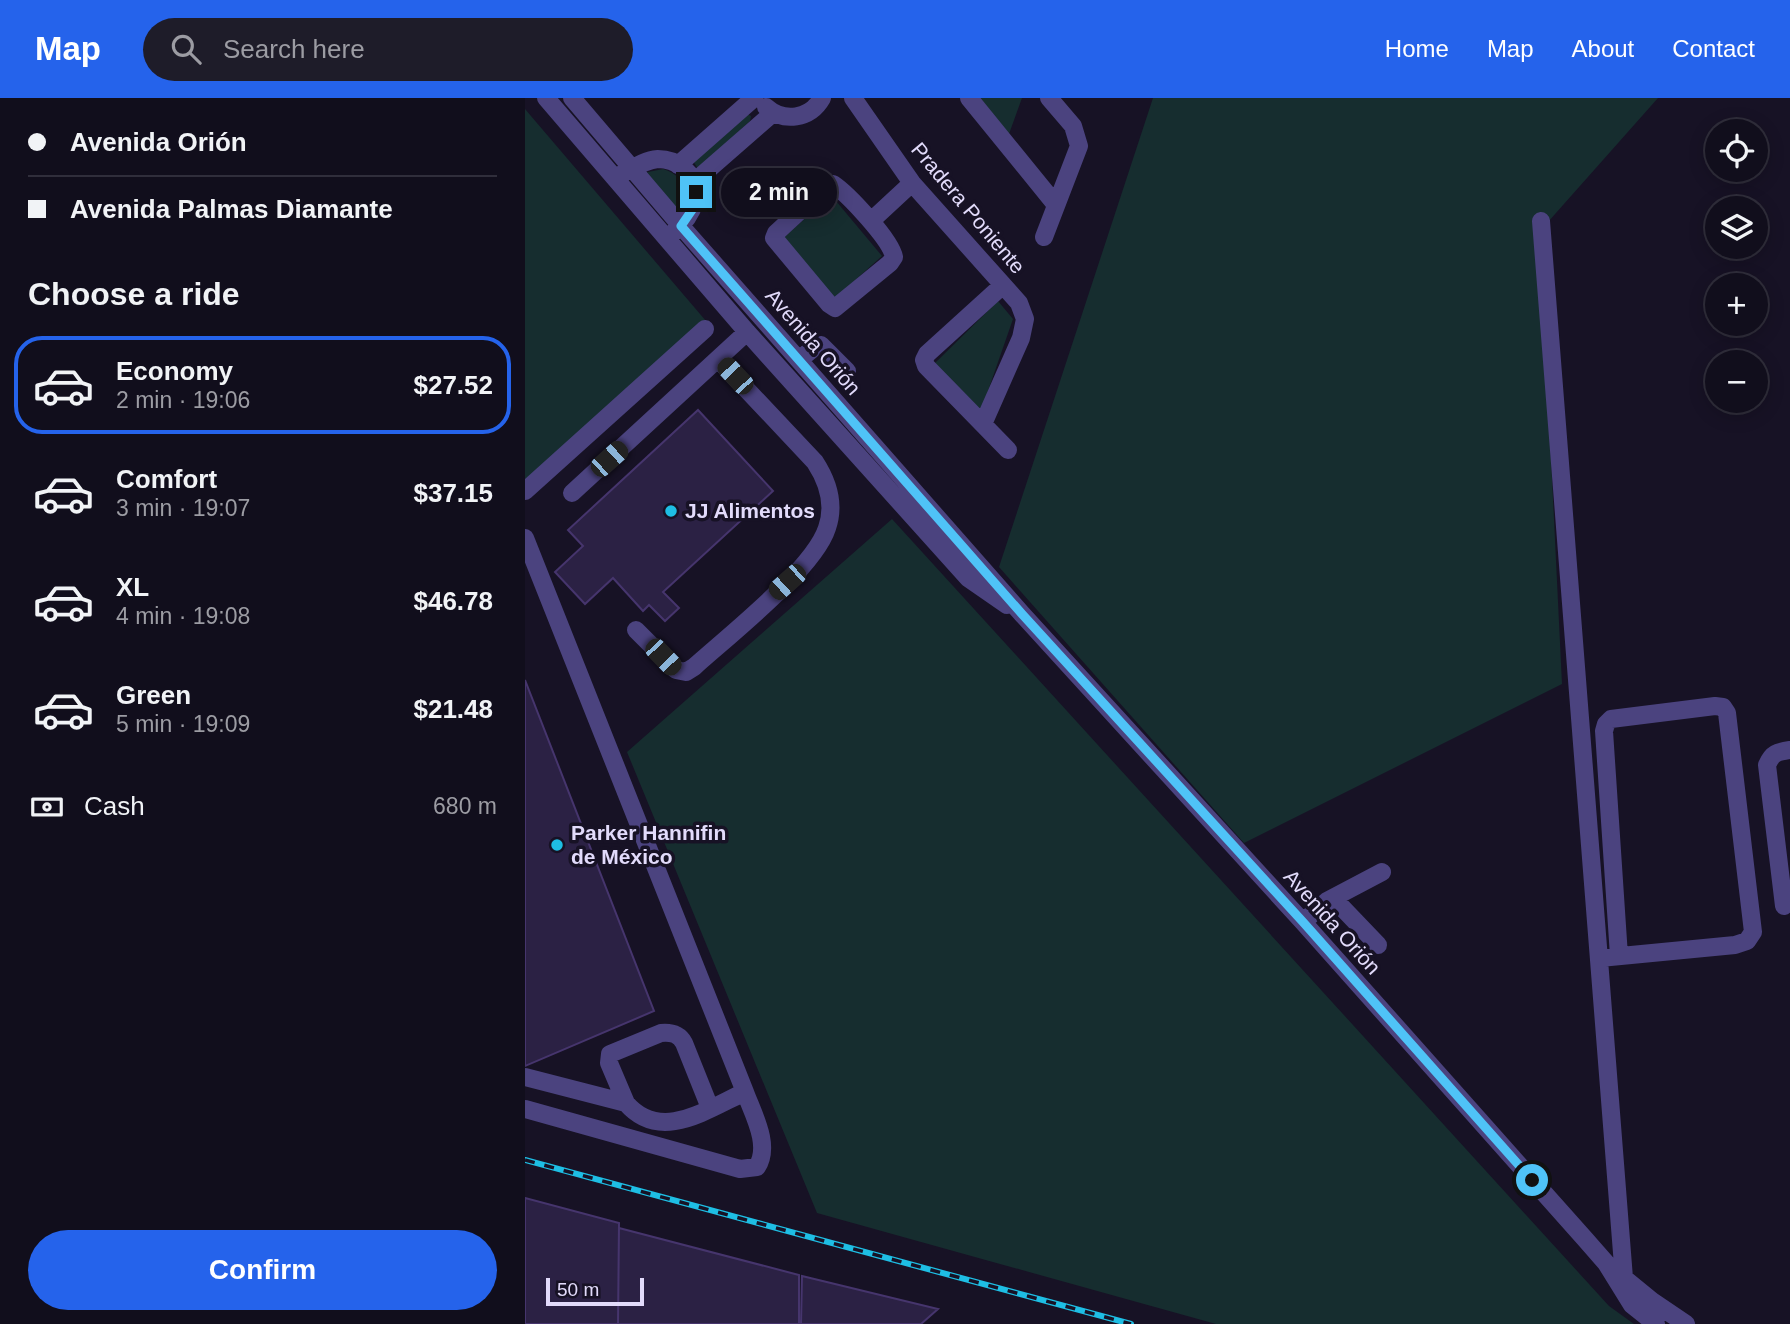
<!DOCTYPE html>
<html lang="en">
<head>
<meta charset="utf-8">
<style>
  :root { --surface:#110e1c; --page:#1e1c29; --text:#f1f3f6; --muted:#9c9ca3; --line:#302e3b; --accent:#2563eb }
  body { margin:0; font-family:Helvetica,sans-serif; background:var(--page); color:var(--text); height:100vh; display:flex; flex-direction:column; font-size:26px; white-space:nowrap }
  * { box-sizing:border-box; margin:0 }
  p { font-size:23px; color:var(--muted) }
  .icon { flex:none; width:38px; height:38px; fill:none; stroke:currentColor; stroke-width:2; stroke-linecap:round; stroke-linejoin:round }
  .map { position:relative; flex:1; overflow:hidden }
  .drawer { display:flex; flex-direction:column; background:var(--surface); width:525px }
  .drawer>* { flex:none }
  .hud { display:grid; align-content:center; height:154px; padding:0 28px; background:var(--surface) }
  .buttons { position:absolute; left:1180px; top:21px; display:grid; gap:14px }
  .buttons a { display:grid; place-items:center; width:63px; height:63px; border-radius:50%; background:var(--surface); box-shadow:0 4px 18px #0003,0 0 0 2px var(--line); font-size:35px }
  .scale { position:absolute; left:21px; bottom:18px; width:98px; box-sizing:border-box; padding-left:7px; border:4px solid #e2dbfb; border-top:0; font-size:19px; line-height:24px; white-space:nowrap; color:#e2dbfb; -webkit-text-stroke:5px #171225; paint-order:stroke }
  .end { position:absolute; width:32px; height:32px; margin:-16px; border:9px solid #4fc3f7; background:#111; box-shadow:0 0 0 4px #111 }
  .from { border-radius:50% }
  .bubble { position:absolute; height:49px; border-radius:24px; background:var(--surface); box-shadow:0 4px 18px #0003,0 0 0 2px var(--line); font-size:23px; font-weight:700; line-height:49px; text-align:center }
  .car { position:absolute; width:21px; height:42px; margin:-21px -10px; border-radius:9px; box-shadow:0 0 5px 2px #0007; background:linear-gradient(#222 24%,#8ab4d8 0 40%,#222 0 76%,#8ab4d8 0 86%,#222 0) }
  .hud b { display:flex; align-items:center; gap:24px; height:66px; font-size:26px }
  .hud b+b { border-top:2px solid var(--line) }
  .hud i { width:18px; height:18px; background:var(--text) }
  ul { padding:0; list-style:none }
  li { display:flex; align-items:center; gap:21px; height:98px; margin:0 14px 10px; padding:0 14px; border:4px solid transparent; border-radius:28px }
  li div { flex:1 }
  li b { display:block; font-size:26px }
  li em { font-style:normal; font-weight:700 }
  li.active { border-color:var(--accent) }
  li>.icon { width:63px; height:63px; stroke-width:1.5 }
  h2 { padding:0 28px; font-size:32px; line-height:84px }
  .pay { display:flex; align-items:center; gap:18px; height:77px; padding:0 28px; font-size:26px }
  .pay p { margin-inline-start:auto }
  .action { display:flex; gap:14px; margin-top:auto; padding:14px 28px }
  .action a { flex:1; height:80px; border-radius:42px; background:var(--accent); color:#fff; font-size:28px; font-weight:700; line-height:80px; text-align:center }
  header { display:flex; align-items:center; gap:42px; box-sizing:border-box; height:98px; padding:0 35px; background:var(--accent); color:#fff }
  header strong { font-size:33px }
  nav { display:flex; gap:38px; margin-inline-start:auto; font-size:24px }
  .search { width:490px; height:63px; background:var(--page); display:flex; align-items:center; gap:18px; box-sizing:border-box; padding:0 24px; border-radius:38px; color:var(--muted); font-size:26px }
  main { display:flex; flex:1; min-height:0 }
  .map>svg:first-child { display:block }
  .green { fill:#162d2f }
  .building { fill:#2b2144; stroke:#46356d; stroke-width:2 }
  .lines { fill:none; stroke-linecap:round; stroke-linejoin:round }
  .minor { stroke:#4b437f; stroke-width:18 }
  .rail-casing { stroke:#1ebee4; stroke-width:6 }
  .rail { stroke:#171225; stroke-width:3.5; stroke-dasharray:10; stroke-linecap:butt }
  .route { stroke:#4fc3f7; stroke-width:9 }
  .poi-dot { fill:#1ebee4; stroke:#171225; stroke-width:2.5 }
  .labels { text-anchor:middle; stroke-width:7; stroke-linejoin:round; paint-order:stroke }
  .street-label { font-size:21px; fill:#e2dbfb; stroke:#171225 }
  .poi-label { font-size:21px; font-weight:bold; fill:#e2dbfb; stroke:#171225; text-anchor:start }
</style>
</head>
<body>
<header>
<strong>Map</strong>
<div class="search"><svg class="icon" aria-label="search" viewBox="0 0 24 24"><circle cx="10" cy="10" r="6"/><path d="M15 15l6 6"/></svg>Search here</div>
<nav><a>Home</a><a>Map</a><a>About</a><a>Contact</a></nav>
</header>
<main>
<section class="drawer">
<div class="hud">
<b><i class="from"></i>Avenida Orión</b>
<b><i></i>Avenida Palmas Diamante</b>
</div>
<h2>Choose a ride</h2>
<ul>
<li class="active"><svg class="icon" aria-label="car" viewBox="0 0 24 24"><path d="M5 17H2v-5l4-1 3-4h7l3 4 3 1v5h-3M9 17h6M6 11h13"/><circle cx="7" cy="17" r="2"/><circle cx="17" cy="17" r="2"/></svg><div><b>Economy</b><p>2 min · 19:06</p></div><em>$27.52</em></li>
<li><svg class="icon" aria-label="car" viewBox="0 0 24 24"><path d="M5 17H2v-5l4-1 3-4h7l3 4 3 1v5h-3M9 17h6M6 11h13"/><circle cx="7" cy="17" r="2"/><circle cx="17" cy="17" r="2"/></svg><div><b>Comfort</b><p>3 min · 19:07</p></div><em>$37.15</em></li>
<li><svg class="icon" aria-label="car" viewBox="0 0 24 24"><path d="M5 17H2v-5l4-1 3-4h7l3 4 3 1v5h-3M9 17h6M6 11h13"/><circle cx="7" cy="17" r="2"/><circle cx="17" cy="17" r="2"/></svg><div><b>XL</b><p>4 min · 19:08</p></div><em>$46.78</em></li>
<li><svg class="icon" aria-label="car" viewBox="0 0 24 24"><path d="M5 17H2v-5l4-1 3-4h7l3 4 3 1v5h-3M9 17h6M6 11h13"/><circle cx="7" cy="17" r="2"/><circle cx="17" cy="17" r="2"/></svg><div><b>Green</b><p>5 min · 19:09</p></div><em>$21.48</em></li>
</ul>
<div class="pay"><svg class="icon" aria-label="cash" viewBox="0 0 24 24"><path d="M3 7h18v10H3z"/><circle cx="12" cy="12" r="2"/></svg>Cash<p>680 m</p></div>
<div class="action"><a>Confirm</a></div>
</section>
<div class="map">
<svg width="1265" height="1226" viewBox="0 0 1265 1226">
  <rect width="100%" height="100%" fill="#171225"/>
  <path class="green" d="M455 0H497L484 36Z
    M628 0H1133L1015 133 1037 586 719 745 474 469Z
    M0 11 181 223 5 394 0 380Z
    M222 16 226 18 225 23 173 71 168 63Z
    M138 71C160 77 167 99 152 117L117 78 123 74Z
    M306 97 357 158 308 202 255 143Z
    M473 203 488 221 456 313 409 266Z
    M367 421 1084 1208 1109 1226H691L292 1115 102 654Z"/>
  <path class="building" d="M173 312 248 393 138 494 154 510 140 523 124 507 118 513 88 480 60 506 30 474 58 448 43 432Z
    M0 582 129 913 0 968Z
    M0 1100 94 1125 93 1226H0Z
    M94 1130 274 1177V1226H93Z
    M277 1178 413 1211 396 1226H276Z"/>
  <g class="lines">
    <path class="minor" d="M21 0 222 234 443 480 482 507
      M47 0 156 128 497 516 778 824 1060 1141 1081 1165 1107 1207 1131 1226
      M328 0 387 85 494 205 500 221 496 240 458 326
      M444 0 531 107
      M241 9C259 25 285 21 297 0
      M153 67 229 0
      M97 76C108 70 120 62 133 61 142 61 151 64 158 70 183 90 167 119 148 135
      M169 84 248 15
      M308 86C323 96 366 142 369 159L365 165 310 210 304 206 249 140 251 135 303 87Z
      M346 123 387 85
      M1016 123 1100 1193
      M519 139 554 48 548 28 524 0
      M478 187 402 256 399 262 401 268 483 352
      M274 262 291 248 296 247 322 273
      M0 393 180 231
      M47 395 222 234
      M0 440 220 994C228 1016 246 1047 232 1069L215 1071 0 1011
      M111 532 151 572 161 574 169 569C202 539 289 471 302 430 310 407 303 384 290 364L193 261
      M808 800 853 847
      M1259 808 1242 667C1247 655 1252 654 1265 652
      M778 824 802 803 857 774
      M1075 860 1210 847 1222 843 1228 834 1202 615 1198 609 1190 608 1086 621 1081 626 1079 633 1094 858
      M0 979 101 1005C135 1045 181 1012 220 994
      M101 1005 84 965 85 956 136 935C147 934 154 936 159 945L185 1010
      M1094 1176 1127 1203 1161 1226"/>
    <defs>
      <path id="rail" d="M0 1062 606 1226"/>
    </defs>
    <use href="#rail" class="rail-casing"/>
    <use href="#rail" class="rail"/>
  </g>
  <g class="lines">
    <path class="route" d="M171 94 167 112 156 128 497 516 778 824 1007 1082"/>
  </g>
  <g class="poi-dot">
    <circle cx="146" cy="413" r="7"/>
    <circle cx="32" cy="747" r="7"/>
  </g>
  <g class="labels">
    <g class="street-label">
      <text transform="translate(443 110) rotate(50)" y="7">Pradera Poniente</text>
      <text transform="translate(288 244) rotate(49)" y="7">Avenida Orión</text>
      <text transform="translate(807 824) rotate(48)" y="7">Avenida Orión</text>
    </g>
    <g class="poi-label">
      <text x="160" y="420">JJ Alimentos</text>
      <text x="46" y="742">Parker Hannifin<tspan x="46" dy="24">de México</tspan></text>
    </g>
  </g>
</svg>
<div class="buttons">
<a><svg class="icon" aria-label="locate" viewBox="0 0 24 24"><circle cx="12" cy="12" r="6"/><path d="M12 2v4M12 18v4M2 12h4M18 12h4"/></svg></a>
<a><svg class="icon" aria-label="layers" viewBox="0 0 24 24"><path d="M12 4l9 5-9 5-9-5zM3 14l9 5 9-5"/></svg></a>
<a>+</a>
<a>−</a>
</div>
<div class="scale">50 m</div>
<i class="end from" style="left:1007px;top:1082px"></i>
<i class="end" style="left:171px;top:94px"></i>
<div class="bubble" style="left:196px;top:70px;width:116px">2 min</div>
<i class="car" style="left:210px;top:278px;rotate:317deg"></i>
<i class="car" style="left:84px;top:361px;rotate:48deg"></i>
<i class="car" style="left:262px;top:484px;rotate:228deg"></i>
<i class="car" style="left:138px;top:559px;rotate:136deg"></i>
</div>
</main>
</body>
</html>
